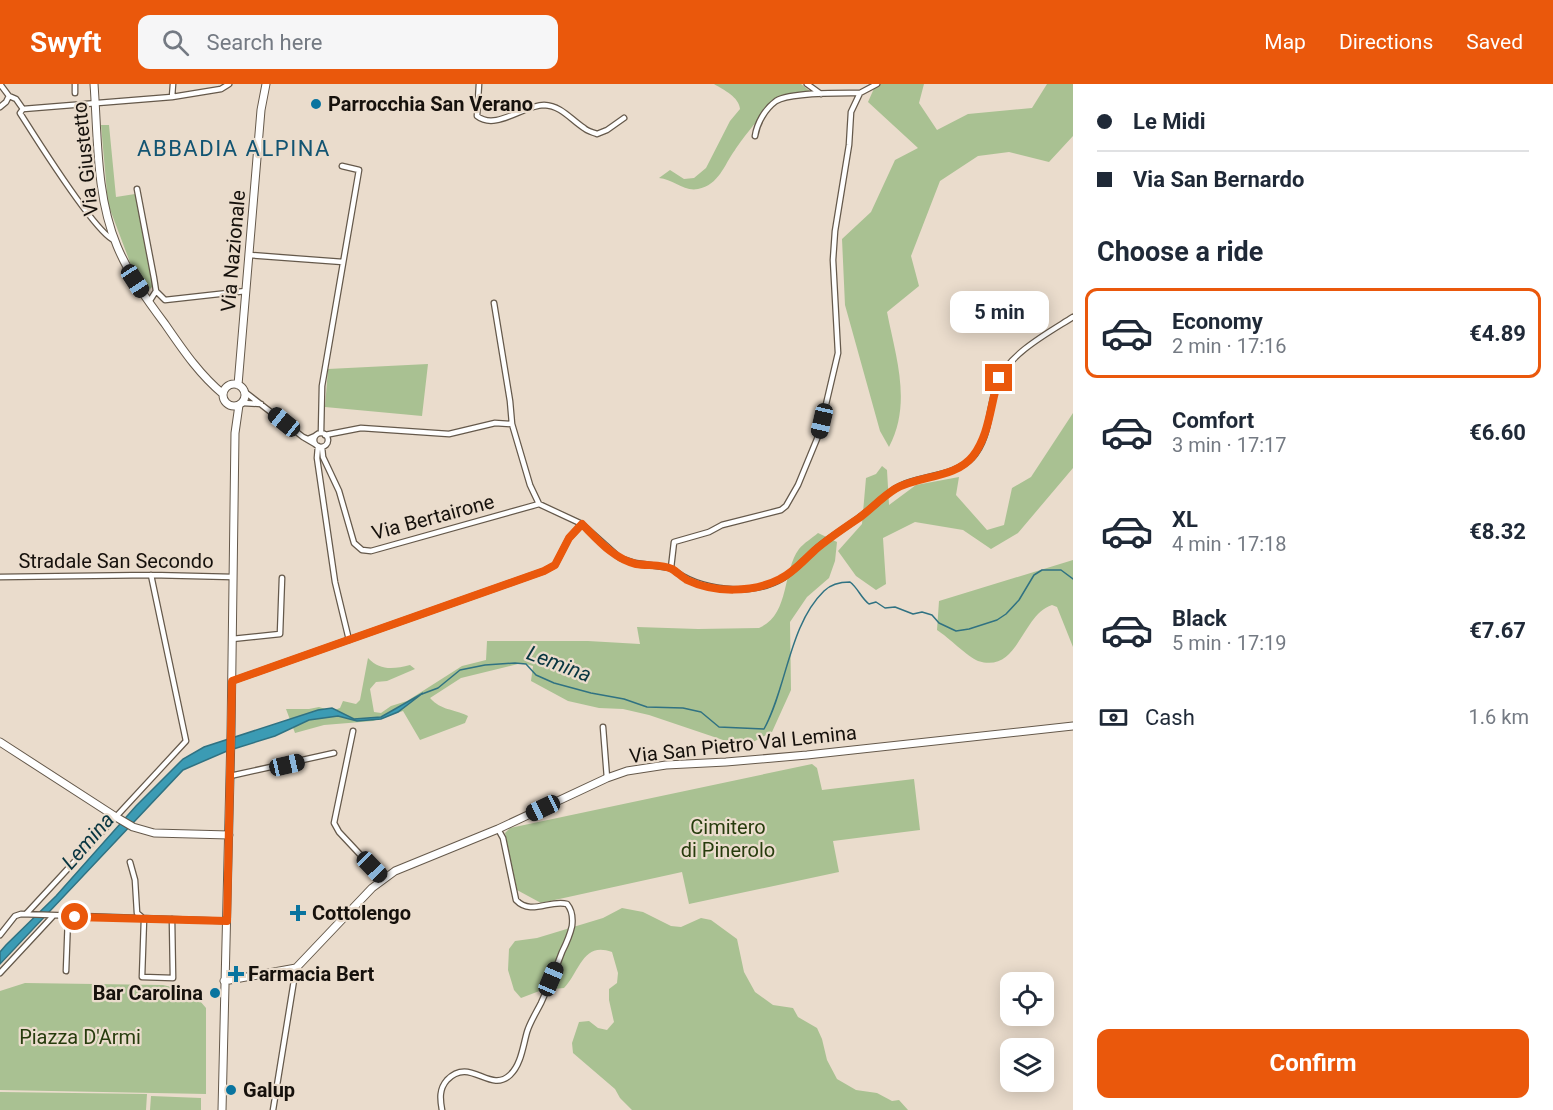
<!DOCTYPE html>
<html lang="en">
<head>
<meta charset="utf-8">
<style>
  :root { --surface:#fff; --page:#f6f6f7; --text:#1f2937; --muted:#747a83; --line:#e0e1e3; --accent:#ea580c }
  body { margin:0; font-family:Roboto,sans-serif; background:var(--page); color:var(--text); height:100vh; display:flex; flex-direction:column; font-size:22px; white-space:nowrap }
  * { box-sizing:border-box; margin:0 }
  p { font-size:20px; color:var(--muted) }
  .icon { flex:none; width:33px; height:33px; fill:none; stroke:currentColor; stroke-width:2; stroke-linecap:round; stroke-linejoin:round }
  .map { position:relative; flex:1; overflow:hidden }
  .sheet { display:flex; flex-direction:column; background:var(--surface); width:480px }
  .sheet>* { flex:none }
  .guide { display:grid; align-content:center; height:132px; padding:0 24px; background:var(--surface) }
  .buttons { position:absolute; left:1000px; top:888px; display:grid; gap:12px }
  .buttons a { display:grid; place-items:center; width:54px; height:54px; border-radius:12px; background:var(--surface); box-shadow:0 3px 15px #0003; font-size:30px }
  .end { position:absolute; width:27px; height:27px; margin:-14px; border:8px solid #ea580c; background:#fff; box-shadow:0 0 0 3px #fff }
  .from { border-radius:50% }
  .bubble { position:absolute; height:42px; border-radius:12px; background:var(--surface); box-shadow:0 3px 15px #0003; font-size:20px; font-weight:700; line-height:42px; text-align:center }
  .car { position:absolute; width:18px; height:36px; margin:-18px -9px; border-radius:8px; box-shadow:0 0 4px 2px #0007; background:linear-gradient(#222 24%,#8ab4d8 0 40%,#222 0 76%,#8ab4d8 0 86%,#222 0) }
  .guide b { display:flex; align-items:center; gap:21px; height:57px; font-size:22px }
  .guide b+b { border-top:2px solid var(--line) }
  .guide i { width:15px; height:15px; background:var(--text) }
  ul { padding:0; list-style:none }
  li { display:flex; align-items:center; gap:18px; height:90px; margin:0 12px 9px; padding:0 12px; border:3px solid transparent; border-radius:12px }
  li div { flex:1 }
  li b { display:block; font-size:22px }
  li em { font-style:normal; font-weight:700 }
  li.on { border-color:var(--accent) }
  li>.icon { width:54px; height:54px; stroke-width:1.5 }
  h2 { padding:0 24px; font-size:27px; line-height:72px }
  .pay { display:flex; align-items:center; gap:15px; height:66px; padding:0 24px; font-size:22px }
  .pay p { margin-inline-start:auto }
  .cta { display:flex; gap:12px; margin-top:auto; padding:12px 24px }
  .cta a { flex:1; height:69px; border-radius:12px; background:var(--accent); color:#fff; font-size:24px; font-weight:700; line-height:69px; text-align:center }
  header { display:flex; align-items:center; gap:36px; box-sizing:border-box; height:84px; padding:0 30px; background:var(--accent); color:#fff }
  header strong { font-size:28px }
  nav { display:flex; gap:33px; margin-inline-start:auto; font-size:21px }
  .search { width:420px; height:54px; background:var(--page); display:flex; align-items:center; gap:15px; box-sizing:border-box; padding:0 21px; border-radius:12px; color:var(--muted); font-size:22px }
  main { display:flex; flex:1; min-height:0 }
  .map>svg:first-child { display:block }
  .green { fill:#a9c192 }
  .water { fill:#3b9bb4; stroke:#307282; stroke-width:1.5 }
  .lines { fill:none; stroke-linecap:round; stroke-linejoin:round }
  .stream { stroke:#307282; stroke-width:1.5 }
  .street-casing { stroke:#65594b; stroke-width:7 }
  .secondary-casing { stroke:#65594b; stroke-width:9 }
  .street { stroke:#fff; stroke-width:4.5 }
  .secondary { stroke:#fff; stroke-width:7 }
  .route { stroke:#ea580c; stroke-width:8 }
  .poi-dot { fill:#09749f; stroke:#eadccc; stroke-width:2 }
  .labels { text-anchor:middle; stroke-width:4.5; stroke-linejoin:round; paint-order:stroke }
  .poi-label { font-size:20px; font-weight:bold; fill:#16110c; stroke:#eadccc; text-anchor:start }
  .street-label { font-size:20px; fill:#16110c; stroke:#eadccc }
  .park-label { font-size:20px; fill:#273c0d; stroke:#eadccc }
  .water-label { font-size:21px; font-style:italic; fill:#083540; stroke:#eadccc }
  .quarter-label { font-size:22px; letter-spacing:1.5px; fill:#125472; stroke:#eadccc }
</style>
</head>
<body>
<header>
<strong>Swyft</strong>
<div class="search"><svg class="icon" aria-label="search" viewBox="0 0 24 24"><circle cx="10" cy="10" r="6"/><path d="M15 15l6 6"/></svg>Search here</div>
<nav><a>Map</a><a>Directions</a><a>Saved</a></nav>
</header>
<main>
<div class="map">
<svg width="1073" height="1026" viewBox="0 0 1073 1026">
  <rect width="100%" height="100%" fill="#eadccc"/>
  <path class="green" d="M714 0H801L811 8C801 9 789 8 780 14 771 18 741 56 735 66 724 81 719 101 698 105 684 108 673 95 659 94L670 86 684 95 694 94 706 84 730 37 740 25C739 13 724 6 714 0Z
    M876 0H924L919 19 937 46 968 30 1032 24 1047 0H1073V52L1049 78 1009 68 978 72 940 97 911 172 919 202 887 228C896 274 912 319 889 363L880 347 845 221 842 155 871 128 895 76 918 64 868 18Z
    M101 41H109L116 113 135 110 153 202 149 206 131 181 108 120Z
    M428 280 422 332 325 323 328 285Z
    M1073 329V384L1018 449 991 465 963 446 915 438 883 454 886 500 876 506 856 492 838 467 862 440 866 394 876 390 882 382 887 386 889 421 916 401 959 393 956 411 987 446 1004 441 1012 404 1031 393Z
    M818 449 837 458 835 477 829 494 807 513 790 538 791 606 772 648 753 658H729L649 631 623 625 599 624 568 617 531 597 533 582 522 579 461 594 430 614C442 627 452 624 468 632L465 639 420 656 403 627 373 637 324 641 295 649 286 625H309L319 623 332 627 340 624 343 617 356 620 360 616 368 574C380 587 394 585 410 581L415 585 387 597 376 598 370 605 374 628 381 629 391 622 407 617 462 582 486 576 487 557H588L640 560 637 543 698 545 759 544C790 531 782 488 799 465 804 459 812 454 818 449Z
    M1073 476V563L1057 523 1052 521C1021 531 1019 590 978 577 968 573 948 553 937 546L939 517Z
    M812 680 817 684 822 706 914 695 920 746 833 757 839 788 689 820 682 788 541 819 517 806 505 749 510 744Z
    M622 824 643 828 671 842 681 843 701 834 711 836 737 855 744 888 755 908 773 921 793 924 798 933 817 944 822 955 827 976 837 995 856 1006 877 1009 892 1017 899 1016 908 1026H632L620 1014 615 1005 573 969 572 959 579 938 589 937 598 944 607 946 614 938 609 916V905L617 899 618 889 612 868C583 857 580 887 564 904L542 906 521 914 514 906 508 886 509 865 515 857 537 854 603 834Z
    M25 899 163 901 188 907 200 917 206 924V1010L0 1006V907Z
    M0 1008 147 1010 146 1026H0Z
    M151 1012 201 1014V1026H150Z"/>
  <path class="water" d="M423 609 398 628 381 635 357 637 338 632 309 636 275 652 227 667 183 686 0 880V868L6 861 56 812 136 722 183 675 204 663 318 626 332 624 354 635 381 633Z"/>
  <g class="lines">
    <path class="stream" d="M422 610 438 604 460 586 485 581 515 579 526 580 536 591 554 599 591 609 624 615 647 623 683 624 701 628 719 643 764 645C787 603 789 541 824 507 831 500 840 498 850 498 858 504 861 514 869 520L876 518 885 524 895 523 913 530 922 528 932 531 939 539 956 547 969 545 997 536 1006 530 1019 516 1034 491 1042 486H1061L1073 495"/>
    <defs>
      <path id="street" d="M0 0 9 12
        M75 0V9
        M479 0 477 32C496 47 523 21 544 21 562 22 570 35 584 44 587 47 592 48 597 50L607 46 624 34
        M807 0 821 10
        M9 12 16 15 23 25 172 13 221 5 229 0
        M172 13 173 0
        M0 23 6 18 9 12
        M23 25 20 29C34 51 95 149 114 156
        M755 52C757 39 765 25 776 17 791 8 841 9 860 9
        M137 105 154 194 156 207 149 218
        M249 171 343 178
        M156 207 165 216 246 207
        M494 219 510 317 512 340
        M245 308 303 353
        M243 319 261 320
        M321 349 322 302 359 86 342 82
        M314 356a7 7 0 1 1 14 0a7 7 0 1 1-14 0Z
        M325 351 361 344 449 350 495 339 512 340 530 401 539 420
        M315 360 303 353 308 355 315 352
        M318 362 317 374 335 498 349 556
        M322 363 323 373 339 407 354 459 362 466 371 467 539 420 582 440
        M671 484 674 458 709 448 722 441 781 426 786 422 798 401 819 350 838 269 833 176 835 147 849 61 851 28 860 9 877 0
        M671 484C698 507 752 513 783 494 795 486 806 474 817 464 831 452 847 443 861 432 872 424 882 414 893 406 917 390 951 395 972 374 991 354 988 322 998 297 1010 269 1048 249 1073 233
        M0 493 151 491 233 493
        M232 555 280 550 282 494
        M232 597 544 487 555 481 569 454 582 440 620 474 635 479 671 484
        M603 643 607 694
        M353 647 334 739 339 748 383 795
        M230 692 334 669
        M130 778 135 796 137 829 144 835 142 893 173 894 172 835
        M26 830 186 657 151 491
        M0 851 15 832 21 830 227 837
        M66 887 68 833
        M0 889 53 832
        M273 1026 296 884
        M442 1026C440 1015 439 1005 447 996 470 972 490 1010 510 991 521 981 523 962 527 948 530 938 536 929 541 919 549 902 556 885 562 868 566 860 570 851 572 842 573 834 572 826 567 820 550 815 531 832 516 816L503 754 498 745"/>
      <path id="secondary" d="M94 0C98 54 96 112 117 162 129 191 147 216 165 240 183 266 199 290 223 310
        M223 311a11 11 0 1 1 22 0a11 11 0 1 1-22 0Z
        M238 301 261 26 266 0
        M0 658 116 733 133 743 154 749 229 751
        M224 897 296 884 372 804 395 787 498 745 607 694 627 687 666 681 726 678 807 671 1073 642
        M222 1026 231 650 235 349 239 321"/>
    </defs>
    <use href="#street" class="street-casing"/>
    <use href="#secondary" class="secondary-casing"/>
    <use href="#street" class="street"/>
    <use href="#secondary" class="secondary"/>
  </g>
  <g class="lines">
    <path class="route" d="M75 833 227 837 232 597 544 487 555 481 569 454 582 440C598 456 614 475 636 480 647 482 663 480 672 485 677 488 682 493 687 496 714 509 753 509 780 495 793 489 804 476 815 466 829 454 844 444 859 434 871 425 882 413 895 405 919 391 955 395 973 372 990 350 990 320 999 294"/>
  </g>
  <g class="poi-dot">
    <circle cx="316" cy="20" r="6"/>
    <path d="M295 820h6v6h6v6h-6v6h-6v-6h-6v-6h6z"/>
    <path d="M233 881h6v6h6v6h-6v6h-6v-6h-6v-6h6z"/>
    <circle cx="215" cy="909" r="6"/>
    <circle cx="231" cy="1006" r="6"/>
  </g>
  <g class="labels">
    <g class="poi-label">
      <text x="328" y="27">Parrocchia San Verano</text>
      <text x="312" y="836">Cottolengo</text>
      <text x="248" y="897">Farmacia Bert</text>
      <text x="203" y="916" text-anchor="end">Bar Carolina</text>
      <text x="243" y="1013">Galup</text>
    </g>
    <g class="street-label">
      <text transform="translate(85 75) rotate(-96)" y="7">Via Giustetto</text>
      <text transform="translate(233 167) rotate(-85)" y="7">Via Nazionale</text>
      <text transform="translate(433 433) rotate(-15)" y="7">Via Bertairone</text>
      <text x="116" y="484">Stradale San Secondo</text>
      <text transform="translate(743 660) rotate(-6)" y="7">Via San Pietro Val Lemina</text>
    </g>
    <g class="park-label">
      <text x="728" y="750">Cimitero<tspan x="728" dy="23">di Pinerolo</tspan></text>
      <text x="80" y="960">Piazza D'Armi</text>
    </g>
    <g class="water-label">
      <text transform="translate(559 580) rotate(21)" y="7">Lemina</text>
      <text transform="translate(88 757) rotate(-49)" y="7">Lemina</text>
    </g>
    <g class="quarter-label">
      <text x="234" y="72">ABBADIA ALPINA</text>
    </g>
  </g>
</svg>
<div class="buttons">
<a><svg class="icon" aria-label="locate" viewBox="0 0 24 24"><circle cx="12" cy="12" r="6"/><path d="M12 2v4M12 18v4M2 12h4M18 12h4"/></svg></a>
<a><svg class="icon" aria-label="layers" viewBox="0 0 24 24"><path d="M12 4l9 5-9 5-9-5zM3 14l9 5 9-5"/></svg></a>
</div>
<i class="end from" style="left:75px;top:833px"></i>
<i class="end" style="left:999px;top:294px"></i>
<div class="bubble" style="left:950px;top:207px;width:99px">5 min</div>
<i class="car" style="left:135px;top:197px;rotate:147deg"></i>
<i class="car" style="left:822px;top:337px;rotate:193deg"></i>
<i class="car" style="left:284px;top:338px;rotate:309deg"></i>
<i class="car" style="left:287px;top:681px;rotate:77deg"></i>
<i class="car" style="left:543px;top:724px;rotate:245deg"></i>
<i class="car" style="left:372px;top:783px;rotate:136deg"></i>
<i class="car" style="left:551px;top:895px;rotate:23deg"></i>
</div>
<section class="sheet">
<div class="guide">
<b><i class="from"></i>Le Midi</b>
<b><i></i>Via San Bernardo</b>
</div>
<h2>Choose a ride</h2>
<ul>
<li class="on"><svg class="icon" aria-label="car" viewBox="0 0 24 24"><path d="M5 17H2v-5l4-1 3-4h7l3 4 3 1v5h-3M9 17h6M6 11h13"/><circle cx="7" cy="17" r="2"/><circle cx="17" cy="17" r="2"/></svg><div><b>Economy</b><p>2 min · 17:16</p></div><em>€4.89</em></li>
<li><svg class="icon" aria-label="car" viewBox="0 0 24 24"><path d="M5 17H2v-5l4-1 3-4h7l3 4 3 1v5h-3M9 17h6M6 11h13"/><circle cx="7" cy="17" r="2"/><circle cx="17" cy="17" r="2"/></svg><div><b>Comfort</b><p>3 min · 17:17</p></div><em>€6.60</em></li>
<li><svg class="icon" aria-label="car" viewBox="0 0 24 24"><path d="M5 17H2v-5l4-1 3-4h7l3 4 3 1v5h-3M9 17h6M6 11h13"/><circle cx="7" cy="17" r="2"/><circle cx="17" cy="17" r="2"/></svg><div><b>XL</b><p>4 min · 17:18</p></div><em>€8.32</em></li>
<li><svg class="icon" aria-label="car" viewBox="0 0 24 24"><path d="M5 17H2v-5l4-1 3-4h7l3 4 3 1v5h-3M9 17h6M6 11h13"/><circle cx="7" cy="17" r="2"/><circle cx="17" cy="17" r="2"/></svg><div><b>Black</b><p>5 min · 17:19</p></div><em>€7.67</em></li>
</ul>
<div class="pay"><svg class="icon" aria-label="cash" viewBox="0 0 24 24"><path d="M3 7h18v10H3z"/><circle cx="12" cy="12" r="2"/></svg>Cash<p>1.6 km</p></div>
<div class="cta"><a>Confirm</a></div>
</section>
</main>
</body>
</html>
